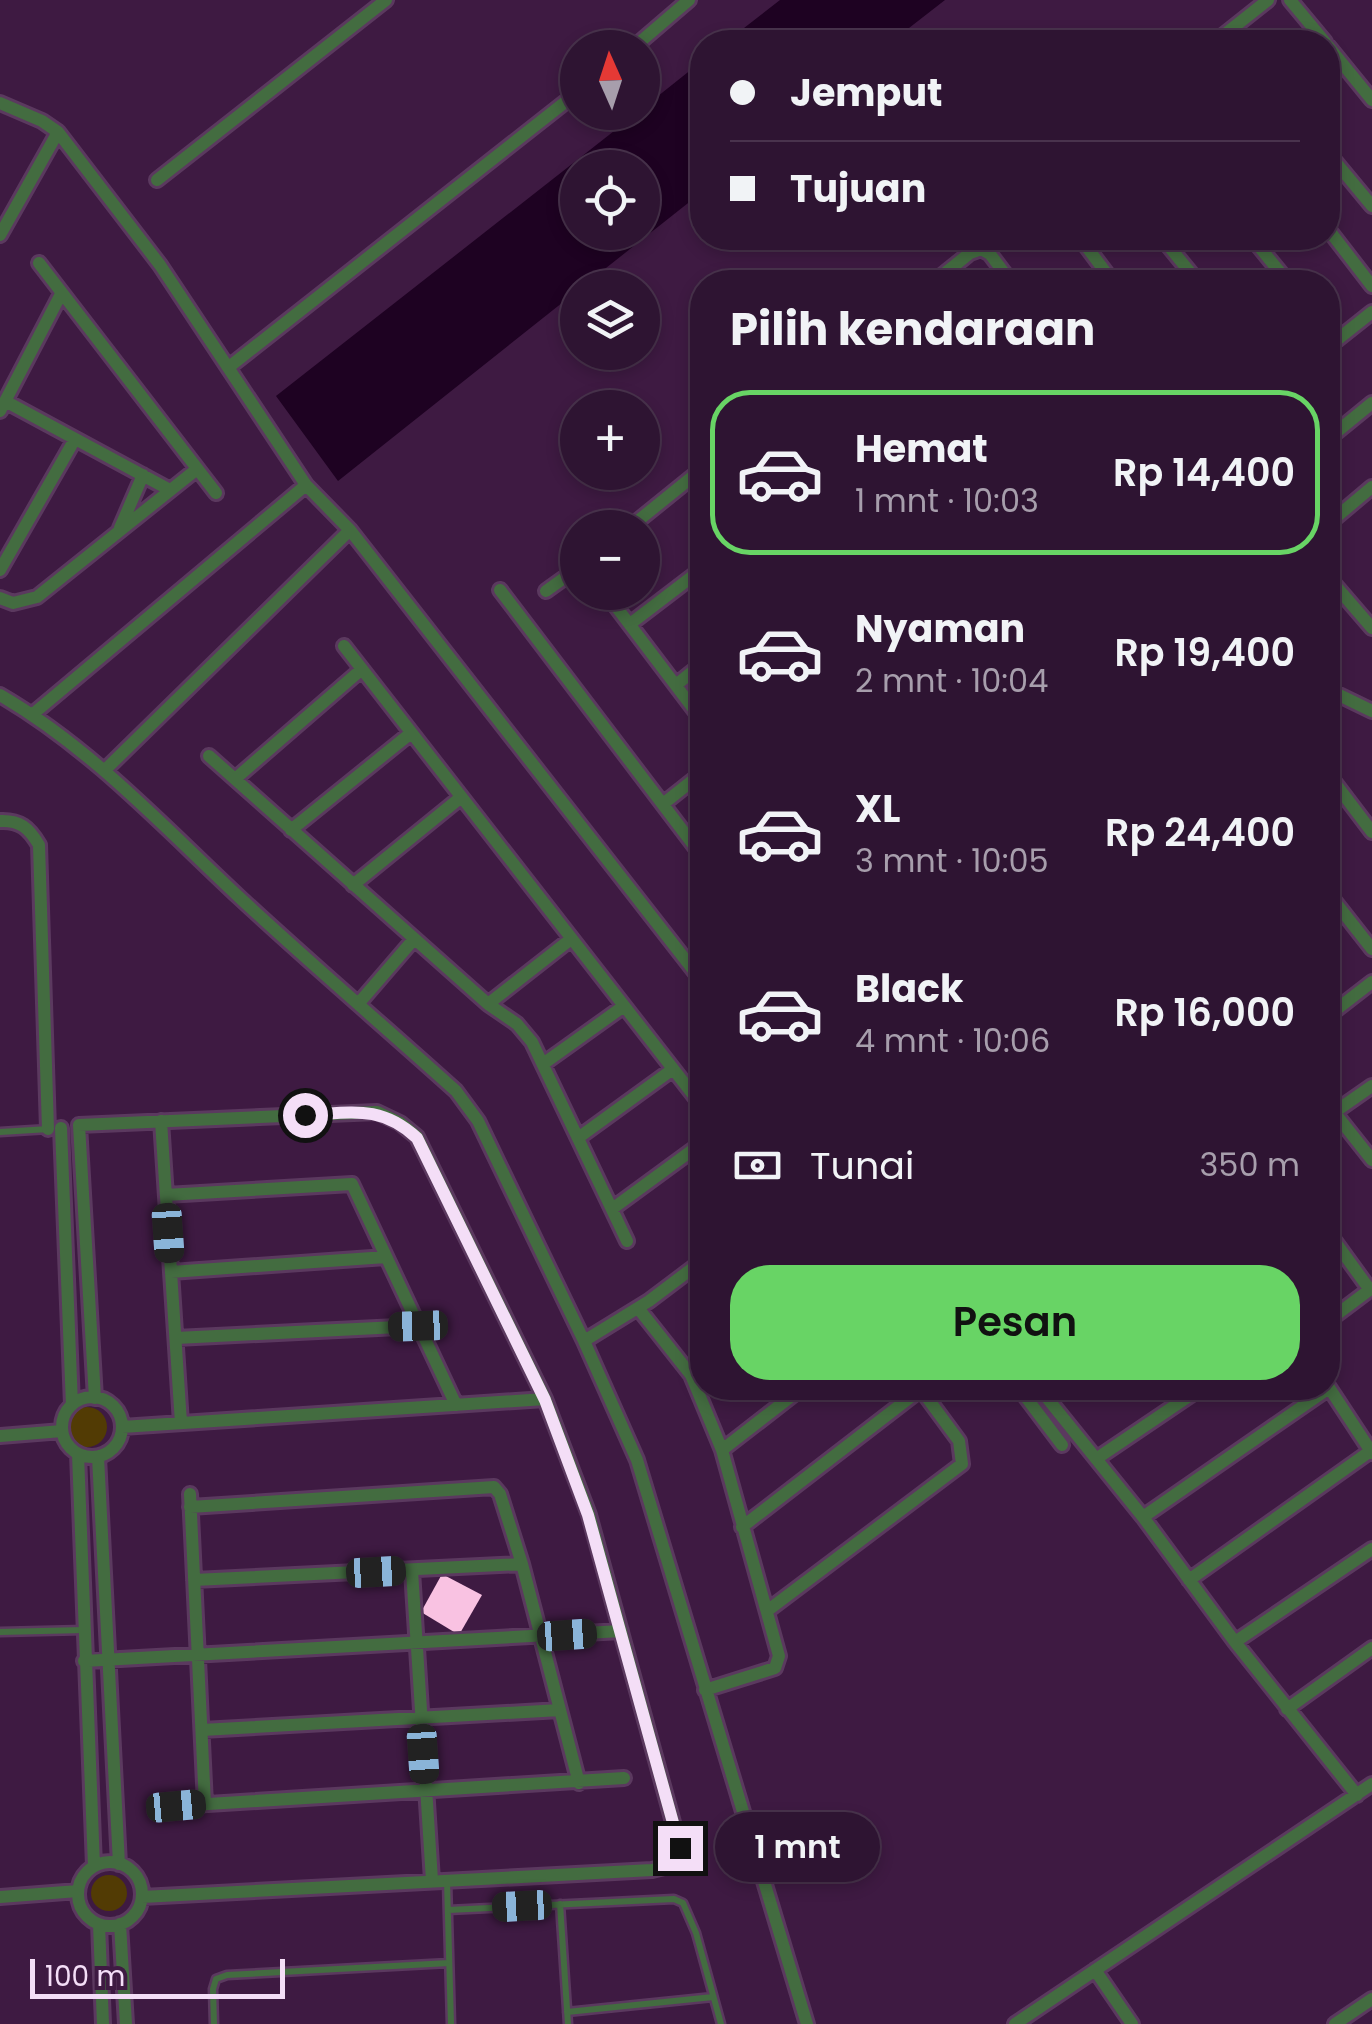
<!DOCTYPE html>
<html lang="id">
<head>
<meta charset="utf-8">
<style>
  :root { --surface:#2e1432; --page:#361d3a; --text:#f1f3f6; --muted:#a79eac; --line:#49334d; --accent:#68d465 }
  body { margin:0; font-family:Poppins,sans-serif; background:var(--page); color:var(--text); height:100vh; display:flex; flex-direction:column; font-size:38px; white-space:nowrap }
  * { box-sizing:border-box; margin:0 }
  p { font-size:32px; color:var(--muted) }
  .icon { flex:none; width:55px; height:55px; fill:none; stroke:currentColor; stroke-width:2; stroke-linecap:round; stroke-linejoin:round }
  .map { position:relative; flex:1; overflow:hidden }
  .side { position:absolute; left:690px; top:270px; width:650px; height:1130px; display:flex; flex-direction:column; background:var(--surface); border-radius:40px; box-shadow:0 5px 15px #0003,0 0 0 2px var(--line) }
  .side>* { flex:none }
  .hud { position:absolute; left:690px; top:30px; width:650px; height:220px; border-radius:40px; box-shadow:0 5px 15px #0003,0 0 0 2px var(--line); display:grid; align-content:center; height:220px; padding:0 40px; background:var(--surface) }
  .needle { width:65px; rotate:357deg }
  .buttons { position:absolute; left:560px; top:30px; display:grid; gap:20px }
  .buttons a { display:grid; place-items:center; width:100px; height:100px; border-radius:50%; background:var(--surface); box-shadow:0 5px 15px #0003,0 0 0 2px var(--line); font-size:50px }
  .scale { position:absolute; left:30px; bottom:25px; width:255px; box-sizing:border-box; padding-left:10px; border:5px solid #f4def7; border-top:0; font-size:28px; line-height:35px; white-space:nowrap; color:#f4def7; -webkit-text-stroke:8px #3e1a42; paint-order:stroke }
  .end { position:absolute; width:45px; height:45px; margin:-22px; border:12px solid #f4def7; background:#111; box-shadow:0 0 0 5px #111 }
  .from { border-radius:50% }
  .bubble { position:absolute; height:70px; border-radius:35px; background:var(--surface); box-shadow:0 5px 15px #0003,0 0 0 2px var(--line); font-size:32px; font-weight:600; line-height:70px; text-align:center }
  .car { position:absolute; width:30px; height:60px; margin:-30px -15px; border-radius:12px; box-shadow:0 0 8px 2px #0007; background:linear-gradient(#222 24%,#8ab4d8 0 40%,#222 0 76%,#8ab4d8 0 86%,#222 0) }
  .hud b { display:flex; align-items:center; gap:35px; height:95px; font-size:38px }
  .hud b+b { border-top:2px solid var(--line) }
  .hud i { width:25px; height:25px; background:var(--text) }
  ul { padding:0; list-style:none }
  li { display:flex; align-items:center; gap:30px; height:165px; margin:0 20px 15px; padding:0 20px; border:5px solid transparent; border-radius:40px }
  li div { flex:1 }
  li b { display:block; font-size:38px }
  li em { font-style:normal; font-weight:600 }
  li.selected { border-color:var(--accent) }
  li>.icon { width:90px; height:90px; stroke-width:1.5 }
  h2 { padding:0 40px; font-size:45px; line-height:120px }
  .pay { display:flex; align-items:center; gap:25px; height:110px; padding:0 40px; font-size:38px }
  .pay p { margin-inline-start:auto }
  .cta { display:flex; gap:20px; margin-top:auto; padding:20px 40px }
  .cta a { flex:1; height:115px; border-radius:40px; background:var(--accent); color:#111; font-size:40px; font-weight:600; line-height:115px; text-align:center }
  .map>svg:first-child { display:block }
  .green { fill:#523b04 }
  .water { fill:#1e0222; fill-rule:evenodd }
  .building { fill:#f9c2e2 }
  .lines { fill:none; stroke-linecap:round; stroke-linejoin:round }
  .service-casing { stroke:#5b395f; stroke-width:11 }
  .minor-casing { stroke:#5b395f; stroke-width:18 }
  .service { stroke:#436c40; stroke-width:6 }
  .minor { stroke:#436c40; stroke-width:12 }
  .route { stroke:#f4def7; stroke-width:12 }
</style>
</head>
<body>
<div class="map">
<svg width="1372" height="2024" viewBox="0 0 1372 2024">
  <rect width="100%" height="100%" fill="#3e1a42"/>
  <path class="green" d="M67 1427a20 20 0 1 1 40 0a20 20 0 1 1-40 0Z
    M91 1893a18 18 0 1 1 36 0a18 18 0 1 1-36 0Z"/>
  <path class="water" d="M780 0H945L891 42H726Z
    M702 61V192L582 287 578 288 577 291 338 481 276 396 637 113 642 112 643 108ZM578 168H642V232H578Z"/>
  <path class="building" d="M442 1574 482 1595 459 1635 421 1612Z"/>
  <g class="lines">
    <defs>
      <path id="service" d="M0 1132 49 1129
        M0 1632 84 1630
        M447 1881 451 2024
        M560 1904 568 2024
        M448 1910 674 1899 683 1903 696 1933 721 2024
        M567 2012 713 1997
        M214 2024 213 1989 216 1979 227 1975 449 1963"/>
      <path id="minor" d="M1290 0 1325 42
        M1215 42 1268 0
        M1328 46 1372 100
        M633 48 689 0
        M0 103 42 121 58 132 0 235
        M58 132 160 265 306 485 350 530 702 981
        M1328 153 1372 206
        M157 180 386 0
        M1328 229 1372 286
        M1080 238 1113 282
        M1162 238 1198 282
        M1252 238 1288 282
        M39 263 216 493
        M934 282 970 253 981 249 990 254 1011 282
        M1328 347 1372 312
        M229 367 578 92
        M5 401 170 490
        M0 411 61 294
        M1328 439 1372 403
        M1328 524 1372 487
        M120 528 143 475
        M629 528 702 469
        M0 570 75 439
        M1328 577 1372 628
        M500 590 702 856
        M546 591 578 568
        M605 592 702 720
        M0 598 13 603 37 597 197 469
        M630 624 702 569
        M344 646 702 1106
        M1328 683 1335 693 1372 711
        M676 685 702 664
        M0 695C91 748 163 826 239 897 310 963 384 1026 456 1091L478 1121 584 1341 637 1460 807 2024
        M33 714 306 485
        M209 756 488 1004 517 1024 532 1042 627 1241
        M105 770 350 530
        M1328 774 1372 832
        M235 779 362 669
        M663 804 702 773
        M0 821C20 820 29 828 39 845L48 1129
        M291 830 411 733
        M353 885 460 798
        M1328 893 1372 949
        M359 1003 414 939
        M488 1004 571 939
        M1328 1016 1372 982
        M543 1064 624 1006
        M1334 1112 1372 1160
        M1329 1116 1372 1086
        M161 1121 181 1423
        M61 1128 72 1405
        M578 1138 673 1069
        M166 1195 352 1184 456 1405
        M612 1209 702 1143
        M1328 1232 1370 1290
        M171 1272 386 1257
        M638 1308 691 1375 722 1450 779 1656 775 1668 705 1690
        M1328 1321 1372 1288
        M176 1338 418 1326
        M584 1341 649 1301 702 1261
        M1328 1386 1372 1453
        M1019 1388 1062 1445
        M1039 1388 1143 1517 1235 1642 1357 1795
        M1046 1397 1061 1388
        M62 1427a30 30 0 1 1 60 0a30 30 0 1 1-60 0Z
        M95 1398 79 1125 377 1112 400 1123 417 1137 545 1399 589 1515 680 1848 672 1865 652 1870 142 1897
        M122 1427 545 1399
        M0 1436 62 1431
        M722 1450 802 1388
        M78 1454 94 1866
        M98 1457 119 1864
        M1096 1459 1201 1388
        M190 1494 205 1804
        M190 1507 494 1487 500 1494 522 1564 579 1783
        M1143 1517 1329 1388
        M742 1527 921 1389
        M412 1571 432 1880
        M194 1580 522 1564
        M1189 1580 1372 1450
        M767 1611 962 1464 959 1441 920 1388
        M1235 1642 1372 1549
        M84 1661 621 1631
        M1287 1709 1372 1648
        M202 1730 560 1710
        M176 1806 624 1778
        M78 1894a32 32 0 1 1 64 0a32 32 0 1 1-64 0Z
        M0 1897 78 1891
        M99 1924 103 2024
        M120 1924 126 2024
        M1095 1970 1132 2024
        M1015 2024 1372 1784
        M1335 2024 1372 1999"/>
    </defs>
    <use href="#service" class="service-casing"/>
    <use href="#minor" class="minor-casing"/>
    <use href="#service" class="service"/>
    <use href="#minor" class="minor"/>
  </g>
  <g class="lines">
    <path class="route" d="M305 1115C351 1113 380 1104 417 1138L545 1400 588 1515 680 1848"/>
  </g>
</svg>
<div class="buttons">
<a><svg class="needle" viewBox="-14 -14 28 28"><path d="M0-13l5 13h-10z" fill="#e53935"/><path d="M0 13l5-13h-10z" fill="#a79eac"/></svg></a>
<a><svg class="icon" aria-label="locate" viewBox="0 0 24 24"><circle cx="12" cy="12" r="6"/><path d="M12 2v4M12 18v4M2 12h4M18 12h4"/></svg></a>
<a><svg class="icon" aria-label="layers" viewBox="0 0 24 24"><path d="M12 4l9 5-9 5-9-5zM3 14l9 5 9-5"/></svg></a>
<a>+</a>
<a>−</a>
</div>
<div class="scale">100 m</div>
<i class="end from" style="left:305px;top:1115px"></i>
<i class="end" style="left:680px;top:1848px"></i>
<div class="bubble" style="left:715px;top:1812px;width:165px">1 mnt</div>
<i class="car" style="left:168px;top:1233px;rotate:176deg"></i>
<i class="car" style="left:418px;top:1326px;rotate:268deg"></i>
<i class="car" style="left:376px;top:1572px;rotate:87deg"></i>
<i class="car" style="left:567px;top:1635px;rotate:86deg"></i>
<i class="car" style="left:423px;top:1754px;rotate:176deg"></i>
<i class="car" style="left:176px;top:1806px;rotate:85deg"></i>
<i class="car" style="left:522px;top:1906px;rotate:267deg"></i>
<div class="hud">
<b><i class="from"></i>Jemput</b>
<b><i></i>Tujuan</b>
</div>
<section class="side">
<h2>Pilih kendaraan</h2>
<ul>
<li class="selected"><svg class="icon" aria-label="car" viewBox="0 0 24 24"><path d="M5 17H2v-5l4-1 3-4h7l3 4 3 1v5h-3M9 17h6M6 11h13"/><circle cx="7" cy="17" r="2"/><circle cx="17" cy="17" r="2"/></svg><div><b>Hemat</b><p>1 mnt · 10:03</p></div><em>Rp 14,400</em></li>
<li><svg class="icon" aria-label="car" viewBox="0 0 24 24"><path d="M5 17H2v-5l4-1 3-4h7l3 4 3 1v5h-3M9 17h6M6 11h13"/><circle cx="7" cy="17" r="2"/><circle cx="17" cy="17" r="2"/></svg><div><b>Nyaman</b><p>2 mnt · 10:04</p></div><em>Rp 19,400</em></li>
<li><svg class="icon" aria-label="car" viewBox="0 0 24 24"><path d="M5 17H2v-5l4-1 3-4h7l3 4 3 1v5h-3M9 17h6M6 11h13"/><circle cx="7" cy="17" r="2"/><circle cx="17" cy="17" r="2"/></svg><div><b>XL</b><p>3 mnt · 10:05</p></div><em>Rp 24,400</em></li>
<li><svg class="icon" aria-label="car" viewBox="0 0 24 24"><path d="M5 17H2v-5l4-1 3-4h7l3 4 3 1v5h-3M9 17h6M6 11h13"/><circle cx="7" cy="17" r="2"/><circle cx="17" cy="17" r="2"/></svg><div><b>Black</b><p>4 mnt · 10:06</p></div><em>Rp 16,000</em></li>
</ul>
<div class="pay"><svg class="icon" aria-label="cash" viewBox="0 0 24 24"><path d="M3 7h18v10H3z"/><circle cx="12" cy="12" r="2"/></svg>Tunai<p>350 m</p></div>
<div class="cta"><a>Pesan</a></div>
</section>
</div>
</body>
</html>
